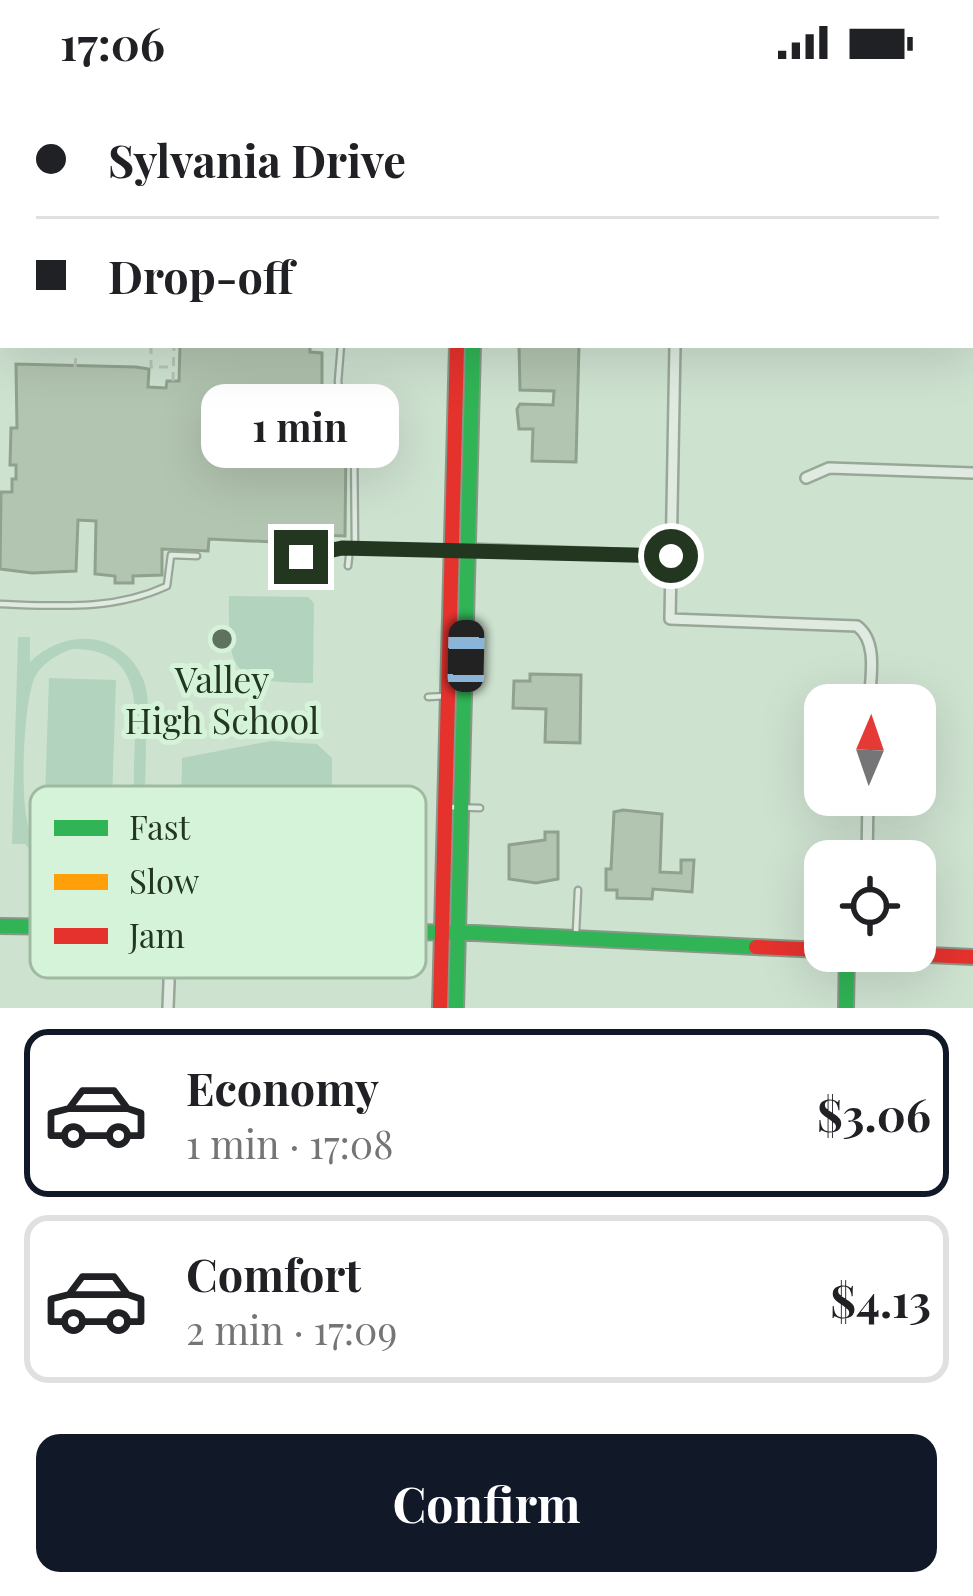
<!DOCTYPE html>
<html lang="en">
<head>
<meta charset="utf-8">
<style>
  :root { --surface:#fff; --page:#f6f6f6; --text:#202124; --muted:#757577; --line:#e0e0e0; --accent:#111827 }
  body { margin:0; font-family:"Playfair Display",serif; background:var(--page); color:var(--text); height:100vh; display:flex; flex-direction:column; font-size:45px; white-space:nowrap }
  * { box-sizing:border-box; margin:0 }
  p { font-size:39px; color:var(--muted) }
  .icon { flex:none; width:66px; height:66px; fill:none; stroke:currentColor; stroke-width:2; stroke-linecap:round; stroke-linejoin:round }
  .map { position:relative; height:924px; overflow:hidden }
  .sheet { display:flex; flex-direction:column; background:var(--surface); flex:1 }
  .sheet>* { flex:none }
  .hud { position:absolute; left:0px; top:0px; width:975px; height:264px; box-shadow:0 12px 48px #0002; display:grid; align-content:center; height:264px; padding:0 36px; background:var(--surface) }
  .needle { width:78px; rotate:2deg }
  .buttons { position:absolute; left:804px; top:600px; display:grid; gap:24px }
  .buttons a { display:grid; place-items:center; width:132px; height:132px; border-radius:24px; background:var(--surface); box-shadow:0 12px 48px #0002; font-size:60px }
  .end { position:absolute; width:54px; height:54px; margin:-27px; border:15px solid #233620; background:#fff; box-shadow:0 0 0 6px #fff }
  .from { border-radius:50% }
  .bubble { position:absolute; height:84px; border-radius:24px; background:var(--surface); box-shadow:0 12px 48px #0002; font-size:39px; font-weight:700; line-height:84px; text-align:center }
  .car { position:absolute; width:36px; height:72px; margin:-36px -18px; border-radius:15px; box-shadow:0 0 9px 3px #0007; background:linear-gradient(#222 24%,#8ab4d8 0 40%,#222 0 76%,#8ab4d8 0 86%,#222 0) }
  .hud b { display:flex; align-items:center; gap:42px; height:114px; font-size:45px }
  .hud b+b { border-top:3px solid var(--line) }
  .hud i { width:30px; height:30px; background:var(--text) }
  ul { padding:21px 0 0; list-style:none }
  li { display:flex; align-items:center; gap:36px; height:168px; margin:0 24px 18px; padding:0 12px; border:6px solid var(--line); border-radius:24px }
  li div { flex:1 }
  li b { display:block; font-size:45px }
  li em { font-style:normal; font-weight:700 }
  li.active { border-color:var(--accent) }
  li>.icon { width:108px; height:108px; stroke-width:1.5 }
  .action { display:flex; gap:24px; margin-top:auto; padding:24px 36px }
  .action a { flex:1; height:138px; border-radius:24px; background:var(--accent); color:#fff; font-size:48px; font-weight:700; line-height:138px; text-align:center }
  .status { display:flex; justify-content:space-between; align-items:center; height:84px; padding:0 60px; background:var(--surface); direction:ltr }
  .status svg { height:33px; fill:currentColor }
  .map>svg:first-child { display:block }
  .green { fill:#b2d4bf; fill-rule:evenodd }
  .building { fill:#b2c5b0; stroke:#90a28e; stroke-width:3 }
  .lines { fill:none; stroke-linecap:round; stroke-linejoin:round }
  .lane-casing { stroke:#98a798; stroke-width:9 }
  .street-casing { stroke:#98a798; stroke-width:14 }
  .fast-casing { stroke:#889787; stroke-width:18 }
  .slow-casing { stroke:#889787; stroke-width:18 }
  .jam-casing { stroke:#889787; stroke-width:18 }
  .path { stroke:#b7c3b7; stroke-width:3; stroke-dasharray:9 6; stroke-linecap:butt }
  .lane { stroke:#dfebe0; stroke-width:4.5 }
  .street { stroke:#dfebe0; stroke-width:9 }
  .fast { stroke:#30b455; stroke-width:14 }
  .slow { stroke:#ff9f0a; stroke-width:14 }
  .jam { stroke:#e5322d; stroke-width:14 }
  .route { stroke:#233620; stroke-width:15 }
  .poi-dot { fill:#5f725e; stroke:#d5f3d8; stroke-width:4.5 }
  .labels { text-anchor:middle; stroke-width:10; stroke-linejoin:round; paint-order:stroke }
  .poi-label { font-size:36px; fill:#233620; stroke:#d5f3d8 }
  .key { fill:#d5f3d8; stroke:#a0baa1; stroke-width:3 }
  .key-label { font-size:33px; fill:#233620 }
</style>
</head>
<body>
<div class="status"><b>17:06</b><svg viewBox="0 0 49 12"><path d="M0 12V9h3v3zM5 12V6h3v6zM10 12V3h3v9zM15 12V0h3v12zM26 1h20v11H26zM47 4h2v5h-2z"/></svg></div>
<div class="map">
<svg width="973" height="924" viewBox="0 0 973 924">
  <rect width="100%" height="100%" fill="#cee2d0"/>
  <path class="green" d="M229 512 308 513 314 519 313 599C232 598 228 592 229 512Z
    M18 553H30V578C64 544 122 545 143 595 151 614 147 638 146 658 145 709 150 785 80 788 58 788 38 777 25 760H12ZM72 565C147 564 135 630 134 682 133 705 137 734 122 754 111 769 92 777 74 776 56 774 39 763 30 746 19 724 23 613 36 591 44 578 58 570 72 565Z
    M49 594 116 596 111 747 44 745Z
    M271 657 317 660 332 674V725L311 825 208 821 180 791 182 674Z"/>
  <path class="building" d="M180 261 310 262V268L322 269V320H308V357L346 360 345 452 316 451V460L209 455 208 467 162 465V491L133 492V499H115V492L95 490 96 437 78 436 76 487 32 489 0 485 1 408H12V395H16V381H10L11 344H17L16 280 136 283 149 285 148 303 166 304 167 297H179Z
    M519 261H579L576 378 532 377 533 345H519L517 325 520 320 553 321 554 307 520 306Z
    M530 590 581 591 580 659 545 658 546 625 513 624 514 597H530Z
    M623 726 662 730 660 788 681 789V776H694L692 808 653 805 652 815 617 814V806H606V785H611L614 728Z
    M545 748H558V795L536 799 509 795V761L545 756Z"/>
  <g class="lines">
    <defs>
      <path id="lane" d="M342 0 347 3
        M312 3V0
        M368 3 373 0
        M0 213H3
        M341 261 338 298 345 332 354 350 355 464
        M301 473 342 464 450 467
        M348 482 350 464
        M0 520C59 522 113 527 167 502L171 471 197 472
        M428 613 446 612
        M447 723 480 724
        M576 848 578 806"/>
      <path id="street" d="M219 3 220 0
        M748 3V0
        M875 3H924
        M957 3V0
        M0 188H3
        M972 219H973
        M675 261 670 535 857 542C879 558 870 596 869 621
        M806 394 829 384 973 389
        M467 465 672 472
        M867 777 868 711
        M168 924 171 847"/>
      <path id="fast" d="M0 842 475 849 756 863
        M456 924 473 261
        M846 924 847 868"/>
      <path id="slow" d="M462 0V3"/>
      <path id="jam" d="M478 0V3
        M756 863 973 873
        M440 924 457 261"/>
    </defs>
    <use href="#lane" class="lane-casing"/>
    <use href="#street" class="street-casing"/>
    <use href="#fast" class="fast-casing"/>
    <use href="#slow" class="slow-casing"/>
    <use href="#jam" class="jam-casing"/>
    <path class="path" d="M151 261V283H173
      M75 283 76 272
      M173 297 174 261
      M323 358 324 334 335 333
      M33 828V793"/>
    <use href="#lane" class="lane"/>
    <use href="#street" class="street"/>
    <use href="#fast" class="fast"/>
    <use href="#slow" class="slow"/>
    <use href="#jam" class="jam"/>
  </g>
  <g class="lines">
    <path class="route" d="M301 473 342 464 671 472"/>
  </g>
  <circle class="poi-dot" cx="222" cy="555" r="12"/>
  <g class="labels">
    <g class="poi-label">
      <text x="222" y="609">Valley<tspan x="222" dy="41">High School</tspan></text>
    </g>
  </g>
  <rect x="30" y="702" width="396" height="192" rx="18" class="key"/>
  <rect x="54" y="736" width="54" height="16" fill="#30b455"/>
  <rect x="54" y="790" width="54" height="16" fill="#ff9f0a"/>
  <rect x="54" y="844" width="54" height="16" fill="#e5322d"/>
  <g class="key-label">
    <text x="129" y="756">Fast</text>
    <text x="129" y="810">Slow</text>
    <text x="129" y="864">Jam</text>
  </g>
</svg>
<div class="buttons">
<a><svg class="needle" viewBox="-14 -14 28 28"><path d="M0-13l5 13h-10z" fill="#e53935"/><path d="M0 13l5-13h-10z" fill="#757577"/></svg></a>
<a><svg class="icon" aria-label="locate" viewBox="0 0 24 24"><circle cx="12" cy="12" r="6"/><path d="M12 2v4M12 18v4M2 12h4M18 12h4"/></svg></a>
</div>
<i class="end from" style="left:671px;top:472px"></i>
<i class="end" style="left:301px;top:473px"></i>
<div class="bubble" style="left:201px;top:300px;width:198px">1 min</div>
<i class="car" style="left:466px;top:572px;rotate:1deg"></i>
<div class="hud">
<b><i class="from"></i>Sylvania Drive</b>
<b><i></i>Drop-off</b>
</div>
</div>
<section class="sheet">
<ul>
<li class="active"><svg class="icon" aria-label="car" viewBox="0 0 24 24"><path d="M5 17H2v-5l4-1 3-4h7l3 4 3 1v5h-3M9 17h6M6 11h13"/><circle cx="7" cy="17" r="2"/><circle cx="17" cy="17" r="2"/></svg><div><b>Economy</b><p>1 min · 17:08</p></div><em>$3.06</em></li>
<li><svg class="icon" aria-label="car" viewBox="0 0 24 24"><path d="M5 17H2v-5l4-1 3-4h7l3 4 3 1v5h-3M9 17h6M6 11h13"/><circle cx="7" cy="17" r="2"/><circle cx="17" cy="17" r="2"/></svg><div><b>Comfort</b><p>2 min · 17:09</p></div><em>$4.13</em></li>
</ul>
<div class="action"><a>Confirm</a></div>
</section>
</body>
</html>
